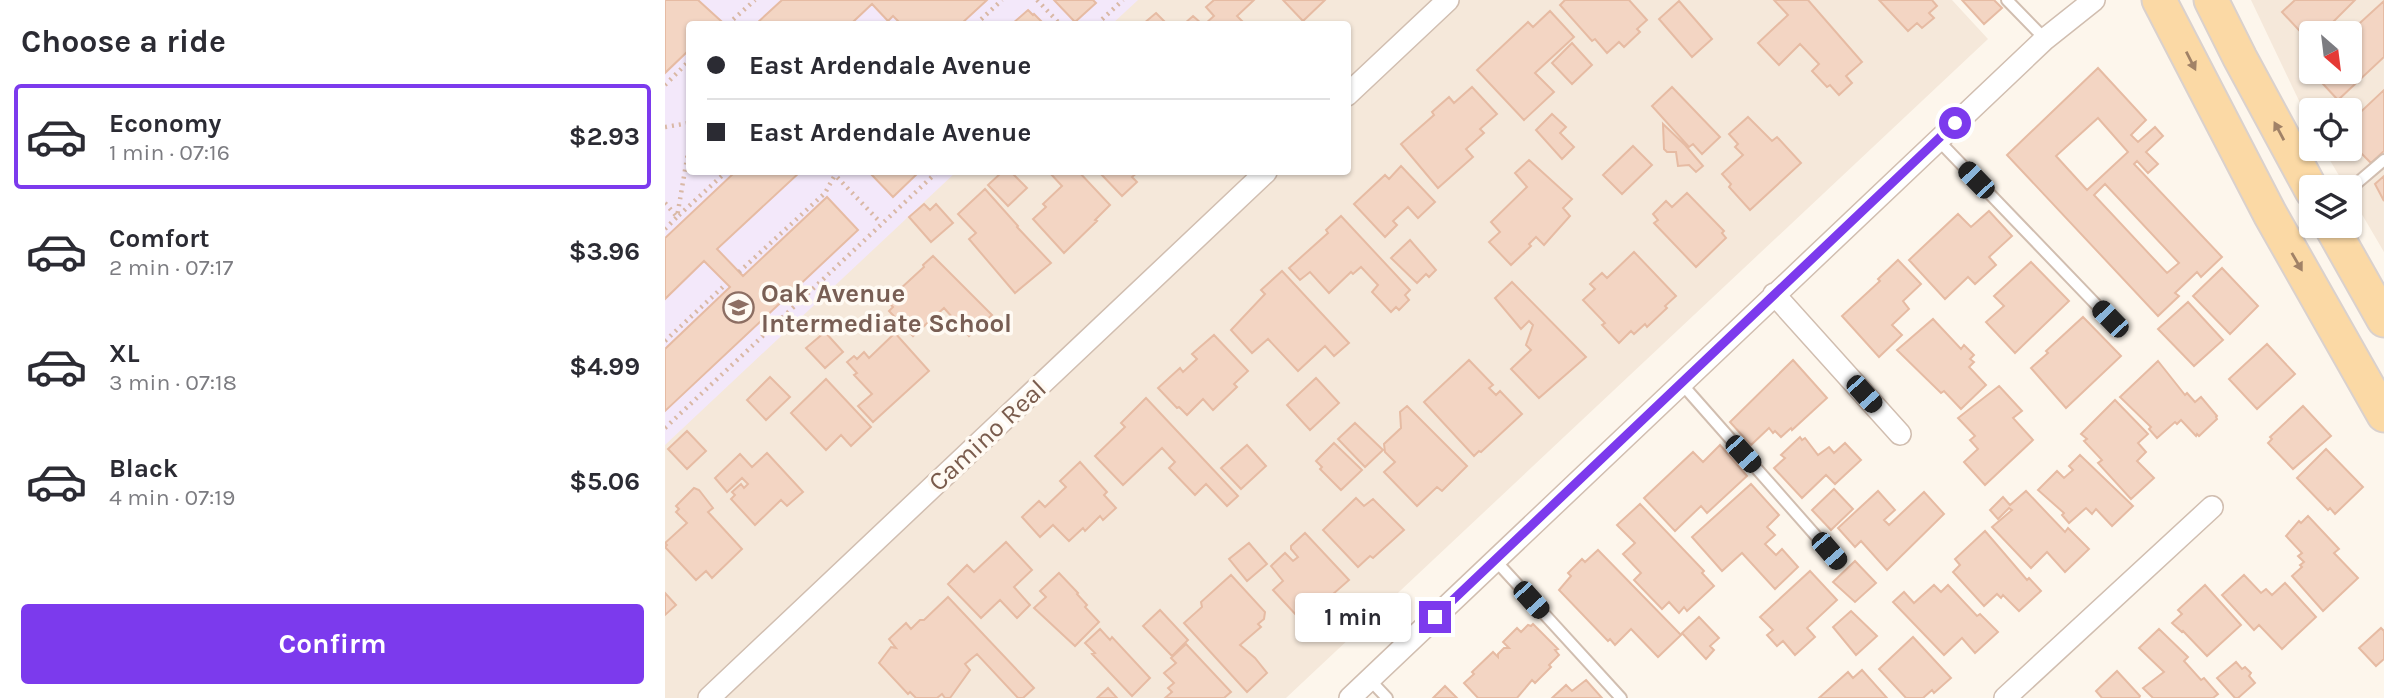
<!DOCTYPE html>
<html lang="en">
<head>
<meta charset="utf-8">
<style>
  :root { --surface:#fff; --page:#f7f7f7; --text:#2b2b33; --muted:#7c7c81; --line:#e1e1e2; --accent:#7c3aed }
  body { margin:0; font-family:Karla,sans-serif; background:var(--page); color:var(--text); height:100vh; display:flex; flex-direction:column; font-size:26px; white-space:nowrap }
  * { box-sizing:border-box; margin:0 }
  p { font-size:23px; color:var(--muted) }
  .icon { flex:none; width:38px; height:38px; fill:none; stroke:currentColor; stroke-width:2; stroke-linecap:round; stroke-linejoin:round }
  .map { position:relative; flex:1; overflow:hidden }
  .drawer { display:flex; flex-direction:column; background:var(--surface); width:665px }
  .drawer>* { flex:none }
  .hud { position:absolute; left:21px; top:21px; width:665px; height:154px; border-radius:7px; box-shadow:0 2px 5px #0004; display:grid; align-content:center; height:154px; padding:0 21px; background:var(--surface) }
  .needle { width:46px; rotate:152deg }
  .buttons { position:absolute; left:1634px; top:21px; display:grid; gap:14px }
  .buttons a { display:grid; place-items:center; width:63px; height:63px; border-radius:7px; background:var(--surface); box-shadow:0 2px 5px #0004; font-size:35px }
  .end { position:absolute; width:32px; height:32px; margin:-16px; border:9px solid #7c3aed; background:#fff; box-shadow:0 0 0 4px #fff }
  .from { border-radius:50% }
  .bubble { position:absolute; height:49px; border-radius:7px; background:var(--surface); box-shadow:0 2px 5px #0004; font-size:23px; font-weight:700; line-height:49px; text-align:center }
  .car { position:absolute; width:21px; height:42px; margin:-21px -10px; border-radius:9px; box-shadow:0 0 5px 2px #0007; background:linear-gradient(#222 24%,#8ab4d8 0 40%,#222 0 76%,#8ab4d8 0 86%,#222 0) }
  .hud b { display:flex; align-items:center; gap:24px; height:66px; font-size:26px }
  .hud b+b { border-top:2px solid var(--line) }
  .hud i { width:18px; height:18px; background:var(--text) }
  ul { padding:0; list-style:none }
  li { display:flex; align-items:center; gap:21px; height:105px; margin:0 14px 10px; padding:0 7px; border:4px solid transparent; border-radius:7px }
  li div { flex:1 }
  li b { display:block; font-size:26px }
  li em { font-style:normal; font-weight:700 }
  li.on { border-color:var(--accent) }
  li>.icon { width:63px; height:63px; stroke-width:1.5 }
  h2 { padding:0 21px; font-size:32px; line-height:84px }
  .primary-button { display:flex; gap:14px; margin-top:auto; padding:14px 21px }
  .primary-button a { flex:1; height:80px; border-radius:7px; background:var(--accent); color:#fff; font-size:28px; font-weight:700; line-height:80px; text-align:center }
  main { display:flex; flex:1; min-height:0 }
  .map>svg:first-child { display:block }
  .residential { fill:#f5e8da; fill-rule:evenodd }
  .education { fill:#f3e8fa }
  .building { fill:#f3d5c3; stroke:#e6bba3; stroke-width:2; fill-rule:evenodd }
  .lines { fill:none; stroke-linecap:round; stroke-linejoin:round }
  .lane-casing { stroke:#d1beb0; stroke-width:14 }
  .street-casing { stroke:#d1beb0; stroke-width:24 }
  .primary-casing { stroke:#dad1cd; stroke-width:37 }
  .path { stroke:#d9b8a5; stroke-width:4.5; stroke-dasharray:2 5; stroke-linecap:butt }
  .lane { stroke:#fff; stroke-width:10 }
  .street { stroke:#fff; stroke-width:21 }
  .primary { stroke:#fbd9a5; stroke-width:33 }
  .oneway { fill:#a18267 }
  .route { stroke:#7c3aed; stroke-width:9 }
  .labels { text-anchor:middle; stroke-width:7; stroke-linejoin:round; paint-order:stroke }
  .education-label { font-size:26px; font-weight:bold; fill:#785e54; stroke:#fffaf3; text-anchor:start }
  .street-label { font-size:26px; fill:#7a5c4d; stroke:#fffaf3 }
</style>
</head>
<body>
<main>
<section class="drawer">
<h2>Choose a ride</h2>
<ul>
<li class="on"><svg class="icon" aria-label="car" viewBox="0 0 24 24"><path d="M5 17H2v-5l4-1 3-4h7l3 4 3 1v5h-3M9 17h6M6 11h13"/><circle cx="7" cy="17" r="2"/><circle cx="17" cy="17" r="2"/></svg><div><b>Economy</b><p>1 min · 07:16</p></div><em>$2.93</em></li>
<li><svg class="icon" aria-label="car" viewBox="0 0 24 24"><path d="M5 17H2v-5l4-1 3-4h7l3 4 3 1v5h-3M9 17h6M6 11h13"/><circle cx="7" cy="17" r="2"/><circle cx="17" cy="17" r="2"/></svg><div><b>Comfort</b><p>2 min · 07:17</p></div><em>$3.96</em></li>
<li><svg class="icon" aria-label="car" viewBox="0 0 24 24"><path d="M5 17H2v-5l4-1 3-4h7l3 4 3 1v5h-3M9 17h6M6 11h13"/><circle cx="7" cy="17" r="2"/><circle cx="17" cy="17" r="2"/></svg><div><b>XL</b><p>3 min · 07:18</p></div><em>$4.99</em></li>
<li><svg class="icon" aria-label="car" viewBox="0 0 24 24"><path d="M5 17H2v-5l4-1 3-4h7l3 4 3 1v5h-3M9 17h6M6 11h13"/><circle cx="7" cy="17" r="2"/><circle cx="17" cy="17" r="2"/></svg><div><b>Black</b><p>4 min · 07:19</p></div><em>$5.06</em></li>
</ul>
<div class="primary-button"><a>Confirm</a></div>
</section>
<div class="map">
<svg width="1719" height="698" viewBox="0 0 1719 698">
  <rect width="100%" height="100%" fill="#fdf6ec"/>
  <path class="residential" d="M0 0H1287L1323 39 621 698H0ZM24 24H682V172H24Z
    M1586 0H1719V252L1685 194V187H1681L1658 149H1685V110H1647V128ZM1647 33H1685V72H1647Z"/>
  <path class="education" d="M0 0H473L447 24H24V172H291L0 445Z"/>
  <path class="building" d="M0 0H33L56 21 52 24H24V50L0 73Z
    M117 0H322L296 24H236L228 16 223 21 207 4 189 21 193 24H91Z
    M389 0H428L431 3 410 22Z
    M549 0H589L572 16 580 24H540L549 16 541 7Z
    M618 0H660L638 21Z
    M900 0H964L982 20 972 29 975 32 959 47 954 42 942 53 930 39 927 41 895 5Z
    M1109 0H1143L1197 62 1181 76 1187 83 1174 95 1165 85 1162 87 1147 71 1154 64 1135 44 1114 65 1093 43 1123 15Z
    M1214 0H1267L1272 6 1264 13 1269 18 1257 28 1252 23 1243 31Z
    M1297 0H1329L1337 8 1319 24Z
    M1630 0H1690L1657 33H1647L1646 43 1617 12Z
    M1014 1 1047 39 1027 57 994 19Z
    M1719 1V57L1673 100 1645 70 1647 68V72H1685L1684 33Z
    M363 10 368 15 369 14 379 24H347Z
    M885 11 909 37 870 73 889 92 859 120 812 70 863 22 868 27Z
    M491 13 502 24H478Z
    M528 16 537 24H519Z
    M907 43 927 65 907 84 887 63Z
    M1433 68 1481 120 1466 135 1473 142 1490 127 1498 136 1481 152 1493 164 1483 173 1472 161 1469 164 1557 257 1536 277 1532 272 1510 293 1514 296 1493 316 1342 155ZM1433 118 1463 152 1422 190 1391 156ZM1440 184 1514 263 1502 273 1429 195Z
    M807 87 832 114 815 129 819 133 801 149 808 157 773 188 736 144 769 115 767 112 784 97 789 103Z
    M1007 87 1055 137 1037 154 1028 144 1024 147 987 106Z
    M1719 90V151L1706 163 1685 142V122Z
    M887 114 901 127 895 133 909 147 897 159 871 130Z
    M1083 117 1107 141 1112 137 1136 163 1085 210 1064 187 1066 184 1057 174 1078 155 1070 147 1073 144 1064 134Z
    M998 124 1020 145 1038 166 1031 172 1024 165 1013 166 1011 152H1002L999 149Z
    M968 146 987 165 957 194 938 175Z
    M864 160 907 199 898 208 905 216 879 245 871 237 864 244 866 246 846 265 824 242 835 232 826 222 862 187 850 173Z
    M736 166 770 202 753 218 743 207 728 221 732 225 720 237 689 204 720 175 724 179Z
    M70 172H135L52 249 78 276 162 197 193 230 0 411V349L65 287 39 261 0 299V238Z
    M204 172H254L228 197Z
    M337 172H346L362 188 343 206 323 185Z
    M384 172H414L445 205 430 220 432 221 399 253 368 219 381 207 378 204 397 186Z
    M434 172H473L467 177 472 182 457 196Z
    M1719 176V201L1710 184Z
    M320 189 353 226 352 227 386 263 350 293 304 239 311 233 293 214Z
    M1022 193 1059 231 1057 233 1061 238 1031 267 989 223 993 220 988 214 1001 201 1007 207Z
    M259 204 265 210 271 204 288 223 266 242 244 217Z
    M1324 211 1347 236 1324 257 1331 265 1310 284 1303 277 1280 299 1244 260 1293 214 1306 227Z
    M676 216 745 290 740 295 744 300 734 310 731 307 726 312 707 292 713 285 696 267 688 274 686 272 664 293 645 272 635 280 624 268 663 233 661 230Z
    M745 240 771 270 764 277 761 274 752 283 726 258Z
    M969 252 1011 296 1000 306 1002 308 982 327 980 324 969 334 966 331 954 343 937 325 940 323 918 300 930 289 925 284 937 273 942 278Z
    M268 256 327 315 304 336 279 308 248 336 224 311 228 307 222 301 259 267 258 265Z
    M1233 260 1256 284 1238 301 1244 309 1227 325 1237 335 1214 357 1177 316 1215 281 1213 279Z
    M1366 262 1404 301 1350 353 1321 322 1339 306 1329 296Z
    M1557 268 1593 306 1565 334 1528 296Z
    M617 271 684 343 669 356 660 346 633 371 603 339 587 353 566 330 600 294 596 290Z
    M847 282 921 357 874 398 846 369 866 350 861 345 868 325 864 321 856 329 830 298Z
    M1523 302 1558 340 1529 366 1493 329Z
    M1418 317 1456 356 1401 408 1366 368 1383 353 1381 351Z
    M1268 319 1296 349 1299 345 1309 355 1305 359 1309 362 1304 367 1321 385 1296 409 1279 391 1276 393 1232 350Z
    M160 332 178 352 160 368 141 348Z
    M230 333 264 371 208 422 193 406 207 394 189 375 192 373 182 362 189 356 192 359 199 352 204 358Z
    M549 335 583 371 569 384 572 387 548 410 538 399 522 415 514 407 512 408 493 388 515 368 518 372 532 359 527 354Z
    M1602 344 1630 374 1592 409 1564 379Z
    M804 360 828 385 824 388 831 395 835 391 857 414 816 452 814 451 809 456 759 402Z
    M1128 360 1162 398 1127 430 1126 428 1116 437 1110 431 1108 433 1104 428 1086 445 1065 422Z
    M1493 361 1520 395 1522 393 1530 402 1536 397 1552 416 1551 417 1552 419 1534 436 1532 434 1531 436 1516 420 1512 424 1510 422 1492 438 1484 429 1486 427 1455 397Z
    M105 377 125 397 101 420 82 400Z
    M651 378 674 403 645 430 622 405Z
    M161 379 206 427 186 446 176 435 161 450 126 413Z
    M1334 386 1357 411 1348 418 1368 440 1320 485 1299 462 1313 449 1305 440 1310 436 1293 418Z
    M481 398 573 496 562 506 541 484 530 495 504 468 510 462 497 448 458 485 430 456 460 427 456 423Z
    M1450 400 1483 434 1473 443 1481 452 1472 461 1489 478 1466 499 1433 463 1437 460 1419 441 1422 439 1416 434Z
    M742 406 802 466 777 491 772 487 752 506 719 472 730 462 720 452 719 444 736 428 735 412Z
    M1638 406 1666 436 1628 469 1603 443 1607 439 1605 437Z
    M690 423 718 450 700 467 673 439Z
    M22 431 41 451 22 469 3 449Z
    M1135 437 1137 440 1140 438 1153 455 1164 447 1169 453 1180 443 1196 460 1170 484 1161 475 1137 498 1109 468 1120 458 1116 455Z
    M669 443 697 470 676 490 655 469 657 467 651 461Z
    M582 445 601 466 576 489 556 468Z
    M1055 445 1082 476 1042 513 1036 506 1010 531 979 498 1028 452 1038 462Z
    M1661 449 1698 487 1670 514 1665 508 1663 510 1632 478Z
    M102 453 138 492 122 506 116 500 90 525 66 499 70 495 67 492 76 484 79 488 83 484 77 478 62 492 50 478 75 454 87 467Z
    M1415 455 1468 506 1447 526 1431 509 1427 514 1421 508 1404 523 1397 515 1399 513 1373 490 1392 471 1399 478 1408 470 1404 466Z
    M415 462 442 492 439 495 451 508 438 520 435 516 420 531 418 528 404 541 388 525 375 537 357 517 374 501 380 507 401 487 395 481Z
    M1086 484 1114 515 1102 527 1110 535 1100 544 1111 555 1117 549 1133 567 1110 589 1077 553 1057 571 1027 537Z
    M29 488 34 490 48 508 43 512 77 549 47 578 41 571 31 580 0 547 2 545 0 543 22 523 11 512 14 509 11 506Z
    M1169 489 1188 509 1166 530 1147 510Z
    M1213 491 1230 510 1219 520 1224 525 1259 492 1279 514 1222 570 1196 541 1190 547 1173 528Z
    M1361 491 1400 532 1403 528 1424 549 1400 572 1382 552 1366 568 1327 527 1347 510 1344 508 1333 519 1325 510 1338 497 1345 505Z
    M691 498 699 506 708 499 739 530 708 558 705 556 693 567 658 530Z
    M975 504 1039 571 1037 573 1049 586 1022 611 1019 607 1014 613 1004 602 997 609 969 580 976 573 958 554 970 543 952 525Z
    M1643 516 1674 549 1669 553 1693 578 1658 611 1627 576 1637 567 1635 565 1639 562 1633 556 1637 553 1621 536 1634 521 1636 523Z
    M1320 531 1362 580 1364 578 1376 591 1354 611 1338 595 1336 598 1332 594 1319 606 1288 572 1295 565 1290 559Z
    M640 533 684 580 650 610 645 605 633 617 608 590 618 581 606 566 620 553 628 561 633 557 626 549V546Z
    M341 542 367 570 349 587 365 605 352 618 335 600 316 618 283 584 302 565 309 572Z
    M584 543 602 564 582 581 564 559Z
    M933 550 1016 635 993 657 966 629 950 645 945 639 943 641 894 590 906 576 903 573 917 559 920 562Z
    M1190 561 1211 583 1190 602 1168 582Z
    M1145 571 1172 600 1142 628 1150 637 1130 655 1118 641 1112 646 1102 635 1108 630 1095 617Z
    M394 573 413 593 412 594 422 605 420 607 434 622 410 646 369 608 381 597 375 591Z
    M566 575 600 612 599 619 593 624 596 627 575 645 590 658 602 673 582 692 519 623 537 607 536 602Z
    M1579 575 1596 593 1601 589 1607 595 1620 583 1651 617 1617 649 1594 625 1589 630 1557 595Z
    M1269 585 1276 592 1283 585 1312 616 1315 614 1333 632 1310 653 1297 638 1279 655 1228 602 1239 592 1249 603Z
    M1540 585 1576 625 1542 656 1518 631 1517 632 1507 623 1517 614 1513 610Z
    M0 593 11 605 0 615Z
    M283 597 369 688 358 698H353L312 654 300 664 305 670 285 698H280L277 694 272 698H251L245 692 243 694 214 663 226 647 231 648 224 639 241 623 246 629 255 620H259Z
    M495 610 523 640 507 656 478 626Z
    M1186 611 1212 636 1191 655 1168 627Z
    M1034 617 1054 638 1045 646 1049 650 1041 659 1017 633Z
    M868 624 893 649 890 650 894 655 884 665 886 667 870 683 867 680 852 698H813L799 683 809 674 807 672 828 652 833 657V654L839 648H844L838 642 852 628 856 632 863 625 866 626Z
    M1716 628 1719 631V659L1711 666 1694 648Z
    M435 629 445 640 447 637 485 678 467 696 427 654 430 653 420 643Z
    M1494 629 1523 657 1519 661 1536 680 1539 678 1553 694 1548 698H1488L1478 688 1499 672 1474 648Z
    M1248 637 1286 678 1269 693 1267 690 1258 698H1241L1214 669Z
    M521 644 566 692 559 698H500L507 692 503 688 509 683 499 673 511 663 506 658Z
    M1571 662 1577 669 1580 667 1586 673 1584 676 1590 683 1573 698H1570L1552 678Z
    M1197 670 1222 698H1154L1183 672 1188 678Z
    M1452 671 1475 696 1474 698H1437L1431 691Z
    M921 680 937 698H887L901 685 907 691Z
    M780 686 792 698H768Z
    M443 688 452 698H432Z"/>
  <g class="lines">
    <defs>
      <path id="lane" d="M1342 0 1380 39
        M1273 140 1445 319
        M1685 189 1719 160
        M1016 383 1174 562
        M830 560 956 698
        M705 680 722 698"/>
      <path id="street" d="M682 95 783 0
        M1109 294 1235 434
        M44 698 601 172
        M685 698 1380 39 1429 0
        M1340 698 1547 507"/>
      <path id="primary" d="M1494 0 1605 214 1719 415
        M1546 0 1575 58 1647 191
        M1666 226 1719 320"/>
    </defs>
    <use href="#lane" class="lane-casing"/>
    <use href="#street" class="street-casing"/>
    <use href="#primary" class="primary-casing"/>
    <path class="path" d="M372 0 395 24
      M63 24 90 0
      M311 24 337 0
      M432 24 458 0
      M0 85 24 61
      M0 127 24 123
      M172 172 170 175 216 223
      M0 203 12 217 61 172
      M0 229 12 217 24 147
      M74 272 160 193 170 175
      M0 341 61 284
      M0 428 272 172"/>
    <use href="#lane" class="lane"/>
    <use href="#street" class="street"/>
    <use href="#primary" class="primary"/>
  </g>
  <defs><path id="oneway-solid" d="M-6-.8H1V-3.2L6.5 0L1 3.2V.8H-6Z" transform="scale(1.75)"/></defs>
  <g class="oneway">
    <use href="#oneway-solid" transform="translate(1526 61) rotate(63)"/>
    <use href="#oneway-solid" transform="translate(1614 131) rotate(-118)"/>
    <use href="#oneway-solid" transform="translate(1632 262) rotate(60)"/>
  </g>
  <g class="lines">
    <path class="route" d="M770 617 1290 123"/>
  </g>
  <defs>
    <symbol id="school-ring" viewBox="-11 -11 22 22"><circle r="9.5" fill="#fffaf3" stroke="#8d6e63" stroke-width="1.5"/><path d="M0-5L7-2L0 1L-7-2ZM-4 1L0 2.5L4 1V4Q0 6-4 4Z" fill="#8d6e63"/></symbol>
  </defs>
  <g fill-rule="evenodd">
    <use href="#school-ring" x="56" y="290" width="35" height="35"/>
  </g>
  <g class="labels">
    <g class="education-label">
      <text x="96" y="302">Oak Avenue<tspan x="96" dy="30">Intermediate School</tspan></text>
    </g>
    <g class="street-label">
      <text transform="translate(322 435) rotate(-43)" y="9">Camino Real</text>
    </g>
  </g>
</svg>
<div class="buttons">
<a><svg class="needle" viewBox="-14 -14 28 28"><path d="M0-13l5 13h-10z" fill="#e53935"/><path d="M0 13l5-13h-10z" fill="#7c7c81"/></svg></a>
<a><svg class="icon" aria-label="locate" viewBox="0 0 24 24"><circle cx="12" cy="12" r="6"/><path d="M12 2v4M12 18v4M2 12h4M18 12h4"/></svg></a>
<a><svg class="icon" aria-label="layers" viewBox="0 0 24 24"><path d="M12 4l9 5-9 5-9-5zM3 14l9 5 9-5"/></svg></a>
</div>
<i class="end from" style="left:1290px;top:123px"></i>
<i class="end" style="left:770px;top:617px"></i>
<div class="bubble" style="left:630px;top:593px;width:116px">1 min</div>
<i class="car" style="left:1311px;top:180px;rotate:316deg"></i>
<i class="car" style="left:1445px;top:319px;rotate:316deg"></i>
<i class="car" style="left:1199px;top:394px;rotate:138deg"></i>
<i class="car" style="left:1078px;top:454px;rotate:138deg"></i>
<i class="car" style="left:1164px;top:551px;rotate:139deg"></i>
<i class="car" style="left:866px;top:600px;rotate:138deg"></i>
<div class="hud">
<b><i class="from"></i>East Ardendale Avenue</b>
<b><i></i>East Ardendale Avenue</b>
</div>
</div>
</main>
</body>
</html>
